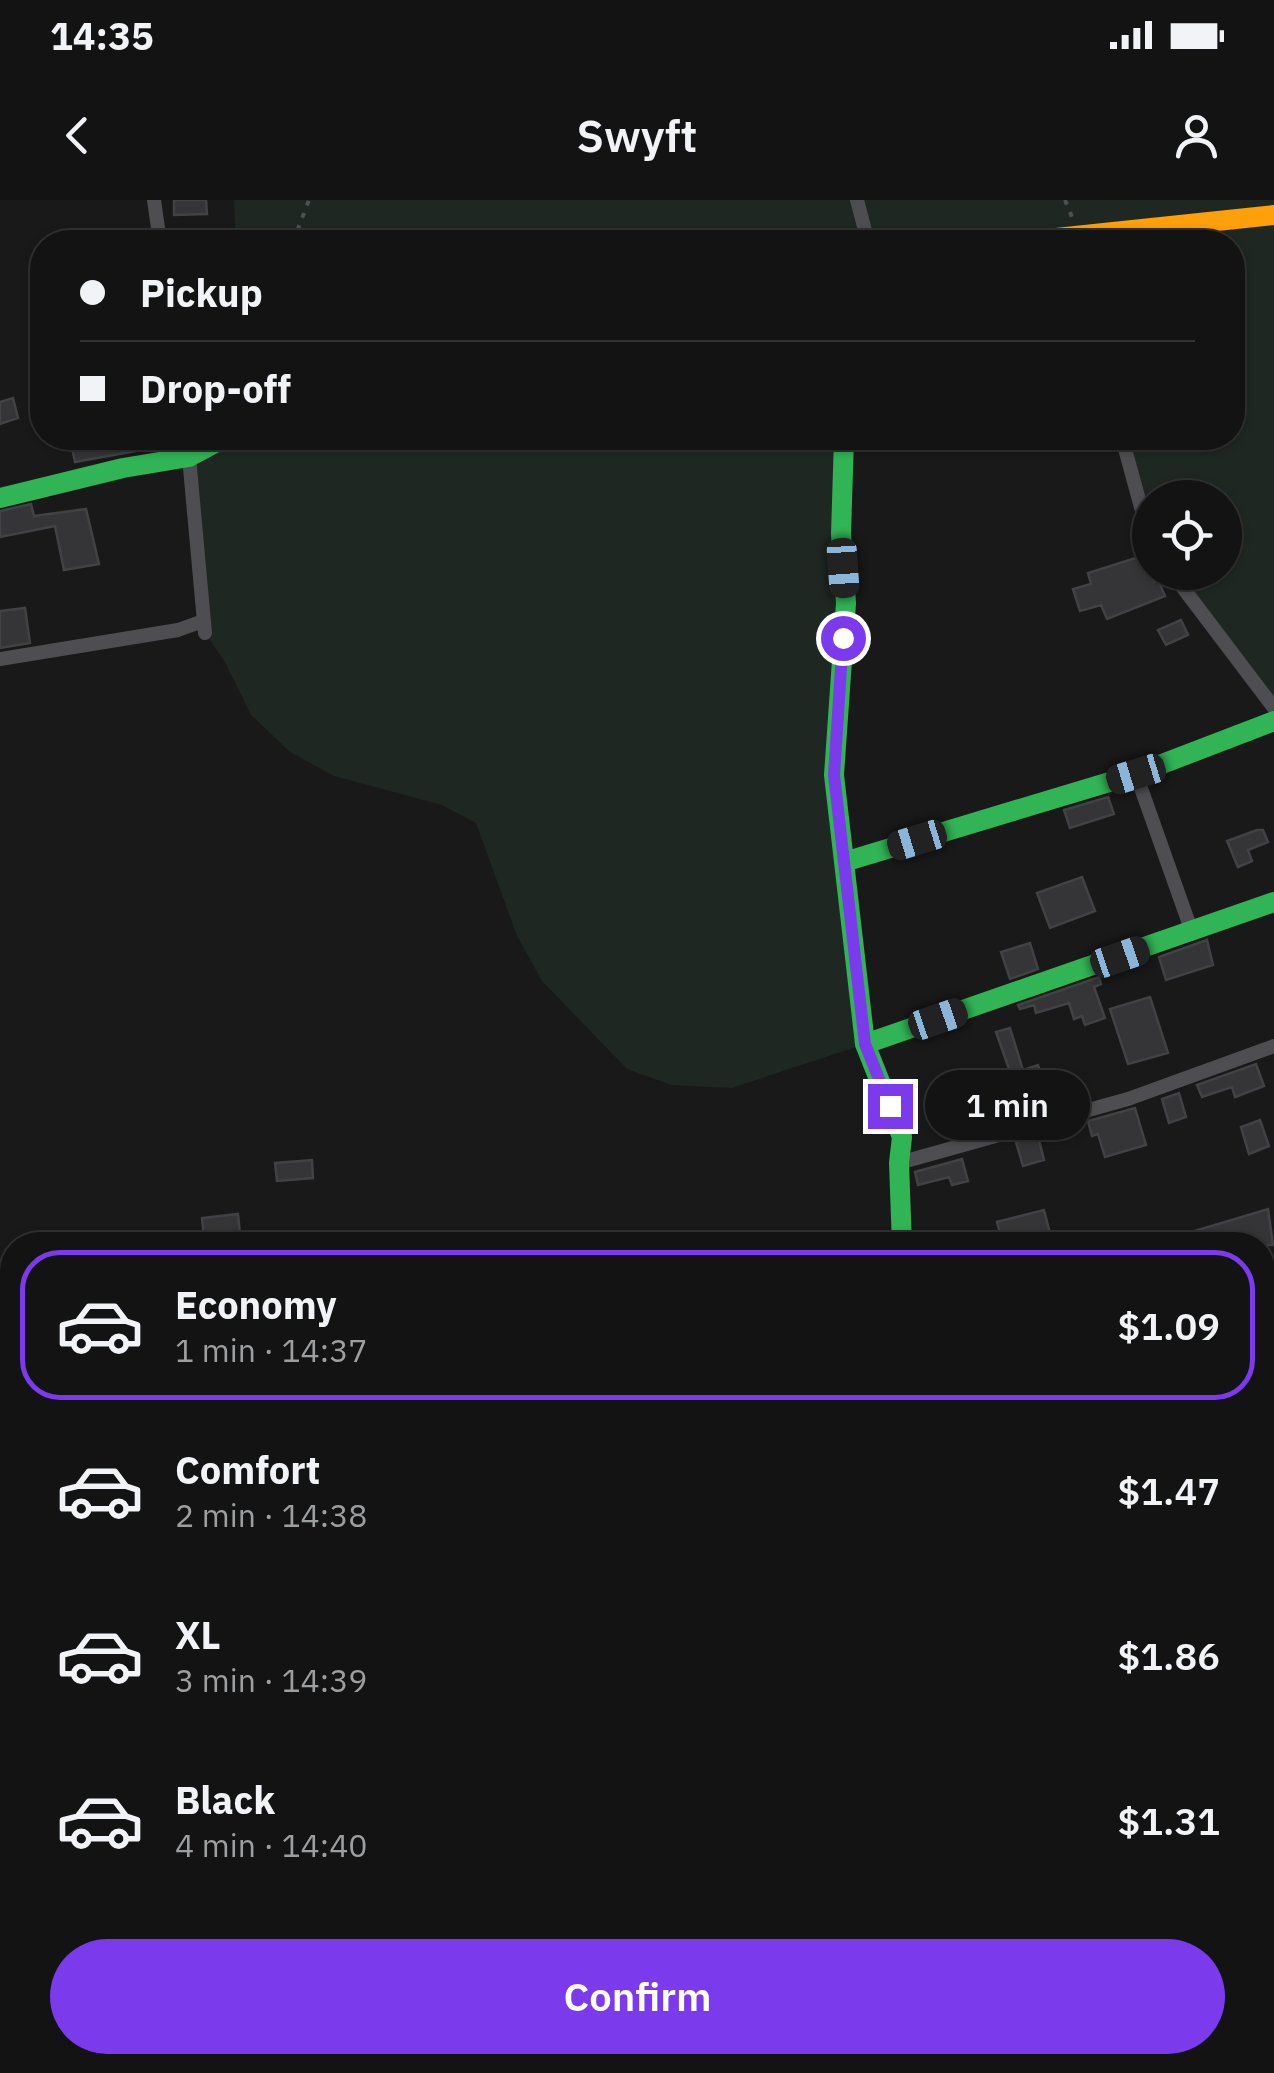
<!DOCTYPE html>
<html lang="en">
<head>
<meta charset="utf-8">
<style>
  :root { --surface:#131313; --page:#202021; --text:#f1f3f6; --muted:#9d9ea0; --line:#323233; --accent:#7c3aed }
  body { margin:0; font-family:"IBM Plex Sans",sans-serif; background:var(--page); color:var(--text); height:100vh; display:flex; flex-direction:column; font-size:38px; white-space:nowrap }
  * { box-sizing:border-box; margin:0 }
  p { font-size:32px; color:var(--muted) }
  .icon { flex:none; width:55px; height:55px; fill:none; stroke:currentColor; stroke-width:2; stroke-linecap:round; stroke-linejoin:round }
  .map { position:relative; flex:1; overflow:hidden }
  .drawer { position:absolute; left:0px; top:1032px; width:1275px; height:842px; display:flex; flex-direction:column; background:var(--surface); border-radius:40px 40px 0 0; box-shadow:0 2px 8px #0004,0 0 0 2px var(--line) }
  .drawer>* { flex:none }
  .top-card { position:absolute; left:30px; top:30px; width:1215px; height:220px; border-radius:40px; box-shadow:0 2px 8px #0004,0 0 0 2px var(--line); display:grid; align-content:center; height:220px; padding:0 50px; background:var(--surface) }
  .buttons { position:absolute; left:1132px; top:280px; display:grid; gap:20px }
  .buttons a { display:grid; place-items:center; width:110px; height:110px; border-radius:50%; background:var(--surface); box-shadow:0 2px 8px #0004,0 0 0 2px var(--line); font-size:50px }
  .end { position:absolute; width:45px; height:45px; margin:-22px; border:12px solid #7c3aed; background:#fff; box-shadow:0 0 0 5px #fff }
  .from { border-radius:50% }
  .bubble { position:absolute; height:70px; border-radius:35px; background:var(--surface); box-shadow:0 2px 8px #0004,0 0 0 2px var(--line); font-size:32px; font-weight:600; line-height:70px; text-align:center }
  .car { position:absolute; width:30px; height:60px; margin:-30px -15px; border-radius:12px; box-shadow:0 0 8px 2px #0007; background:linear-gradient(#222 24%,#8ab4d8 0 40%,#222 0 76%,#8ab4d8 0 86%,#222 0) }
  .top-card b { display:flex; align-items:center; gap:35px; height:95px; font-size:38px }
  .top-card b+b { border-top:2px solid var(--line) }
  .top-card i { width:25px; height:25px; background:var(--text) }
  ul { padding:18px 0 0; list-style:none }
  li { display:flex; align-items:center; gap:30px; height:150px; margin:0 20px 15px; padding:0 30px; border:5px solid transparent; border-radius:40px }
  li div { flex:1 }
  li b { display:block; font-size:38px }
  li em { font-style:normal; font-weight:600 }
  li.current { border-color:var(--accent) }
  li>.icon { width:90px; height:90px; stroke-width:1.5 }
  .action { display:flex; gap:20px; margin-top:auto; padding:20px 50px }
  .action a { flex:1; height:115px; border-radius:60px; background:var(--accent); color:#fff; font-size:40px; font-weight:600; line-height:115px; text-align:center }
  .status { display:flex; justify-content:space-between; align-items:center; height:70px; padding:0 50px; background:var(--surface); direction:ltr }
  .status svg { height:28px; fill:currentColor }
  header { display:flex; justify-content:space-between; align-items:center; height:130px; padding:0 50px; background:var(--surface); font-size:45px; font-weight:600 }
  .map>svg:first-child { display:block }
  .green { fill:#1f2722 }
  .building { fill:#353537; stroke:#424145; stroke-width:2.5 }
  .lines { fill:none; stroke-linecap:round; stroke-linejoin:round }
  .path { stroke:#4f4f54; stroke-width:4; stroke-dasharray:5 8; stroke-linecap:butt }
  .street { stroke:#4d4d52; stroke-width:14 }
  .fast { stroke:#30b455; stroke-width:20 }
  .slow { stroke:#ff9f0a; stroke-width:20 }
  .route { stroke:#7c3aed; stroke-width:12 }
</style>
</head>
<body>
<div class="status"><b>14:35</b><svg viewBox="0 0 49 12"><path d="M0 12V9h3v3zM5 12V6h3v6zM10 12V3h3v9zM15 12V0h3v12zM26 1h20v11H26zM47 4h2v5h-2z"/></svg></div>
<header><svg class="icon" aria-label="back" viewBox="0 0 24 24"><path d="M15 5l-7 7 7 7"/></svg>Swyft<svg class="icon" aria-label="person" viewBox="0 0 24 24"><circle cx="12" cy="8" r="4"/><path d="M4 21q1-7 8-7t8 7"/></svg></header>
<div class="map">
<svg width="1274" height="1873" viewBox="0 0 1274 1873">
  <rect width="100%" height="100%" fill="#191919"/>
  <path class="green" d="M234 0H1274V508L1171 373 1225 372V298H1150V340L1122 238H1232V42H236Z
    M188 238H844L838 508 865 844 732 888 671 885 627 869 542 781 517 736 476 623 442 605 334 576 290 552 251 515 225 462 205 433Z"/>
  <path class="building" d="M174 0H206L207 14 174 15Z
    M13 198 18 218 0 224V202Z
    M126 238H168L169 245 75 262 72 248Z
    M31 304 34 316 86 309 99 364 64 370 55 326 0 337V311Z
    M1145 355 1154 382 1158 380 1165 396 1107 419 1101 405 1080 411 1073 389 1091 384 1088 373Z
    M25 408 30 443 0 448V411Z
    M1181 420 1188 435 1166 445 1158 430Z
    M1108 597 1114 614 1070 628 1064 610Z
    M1257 630H1263L1268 642 1248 650 1252 661 1238 667 1227 641Z
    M1082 677 1095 711 1050 728 1037 693Z
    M1207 740 1213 765 1166 780 1159 757Z
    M1030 743 1038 769 1010 779 1001 752Z
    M1099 777 1101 784 1094 787 1105 818 1085 825 1082 816 1074 819 1069 803 1036 813 1034 805 1020 809 1018 805Z
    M1150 797 1168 853 1128 864 1110 809Z
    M1010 828 1023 870 1038 865 1054 909 1026 917 996 832Z
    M1256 864 1264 886 1235 897 1232 887 1202 897 1197 885Z
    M1179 893 1186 917 1169 923 1162 899Z
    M1135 908 1146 945 1105 957 1098 934 1092 936 1088 921Z
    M1260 920 1269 946 1249 954 1241 927Z
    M1038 936 1044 960 1023 966 1016 942Z
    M962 959 968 981 952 985 949 977 918 985 915 972Z
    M312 960 313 978 277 981 275 963Z
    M1268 1009 1273 1045H1165L1164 1040Z
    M1044 1010 1053 1045H1003L997 1022Z
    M238 1014 240 1034 204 1038 202 1018Z"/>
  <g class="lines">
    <path class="path" d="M1065 0 1072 17
      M293 42 309 0"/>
    <path class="street" d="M154 0 160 42
      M857 0 868 42
      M1122 238 1150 340
      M189 257 205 433
      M1171 372 1274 508
      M0 459 178 430 203 421
      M1136 574 1192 732
      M899 963 1128 899 1274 846
      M1262 1145 1274 1143
      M1262 1381 1274 1378
      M0 1696 12 1693
      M86 1873V1862"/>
    <path class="fast" d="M844 238 841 334 846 403 834 575 865 844 902 937 899 963 902 1045
      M0 298 123 268 189 257 217 242 243 238
      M844 662 1136 574 1274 521
      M865 844 1274 702
      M943 1862 944 1873"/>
    <path class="slow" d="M1018 42 1274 15"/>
  </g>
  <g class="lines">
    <path class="route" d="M843 438 834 575 865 844 890 906"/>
  </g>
</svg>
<div class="buttons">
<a><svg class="icon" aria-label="locate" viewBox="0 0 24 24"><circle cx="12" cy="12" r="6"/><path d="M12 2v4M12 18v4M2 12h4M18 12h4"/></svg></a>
</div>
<i class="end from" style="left:843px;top:438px"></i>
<i class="end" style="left:890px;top:906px"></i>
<div class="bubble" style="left:925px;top:870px;width:165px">1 min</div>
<i class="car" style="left:843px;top:368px;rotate:176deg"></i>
<i class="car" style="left:1136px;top:574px;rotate:253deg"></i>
<i class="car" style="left:917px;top:640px;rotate:253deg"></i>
<i class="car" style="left:1120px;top:757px;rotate:71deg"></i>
<i class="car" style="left:938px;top:819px;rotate:71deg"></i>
<div class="top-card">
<b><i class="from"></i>Pickup</b>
<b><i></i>Drop-off</b>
</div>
<section class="drawer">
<ul>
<li class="current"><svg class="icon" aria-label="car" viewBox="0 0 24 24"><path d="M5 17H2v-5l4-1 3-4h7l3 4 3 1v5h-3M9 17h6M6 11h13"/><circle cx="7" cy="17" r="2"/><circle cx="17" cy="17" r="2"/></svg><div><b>Economy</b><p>1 min · 14:37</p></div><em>$1.09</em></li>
<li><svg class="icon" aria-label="car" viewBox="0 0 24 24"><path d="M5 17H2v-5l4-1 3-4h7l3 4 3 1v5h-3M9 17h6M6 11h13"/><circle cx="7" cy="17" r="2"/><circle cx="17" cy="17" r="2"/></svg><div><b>Comfort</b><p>2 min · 14:38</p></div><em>$1.47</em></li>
<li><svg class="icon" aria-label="car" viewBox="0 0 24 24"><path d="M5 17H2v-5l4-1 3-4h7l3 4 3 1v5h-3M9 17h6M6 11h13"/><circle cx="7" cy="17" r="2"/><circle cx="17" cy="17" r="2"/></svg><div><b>XL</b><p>3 min · 14:39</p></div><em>$1.86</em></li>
<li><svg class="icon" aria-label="car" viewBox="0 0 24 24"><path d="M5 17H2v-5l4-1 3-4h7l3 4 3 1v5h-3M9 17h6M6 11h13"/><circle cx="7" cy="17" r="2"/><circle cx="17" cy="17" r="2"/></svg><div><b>Black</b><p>4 min · 14:40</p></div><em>$1.31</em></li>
</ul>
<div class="action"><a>Confirm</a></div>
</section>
</div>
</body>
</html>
